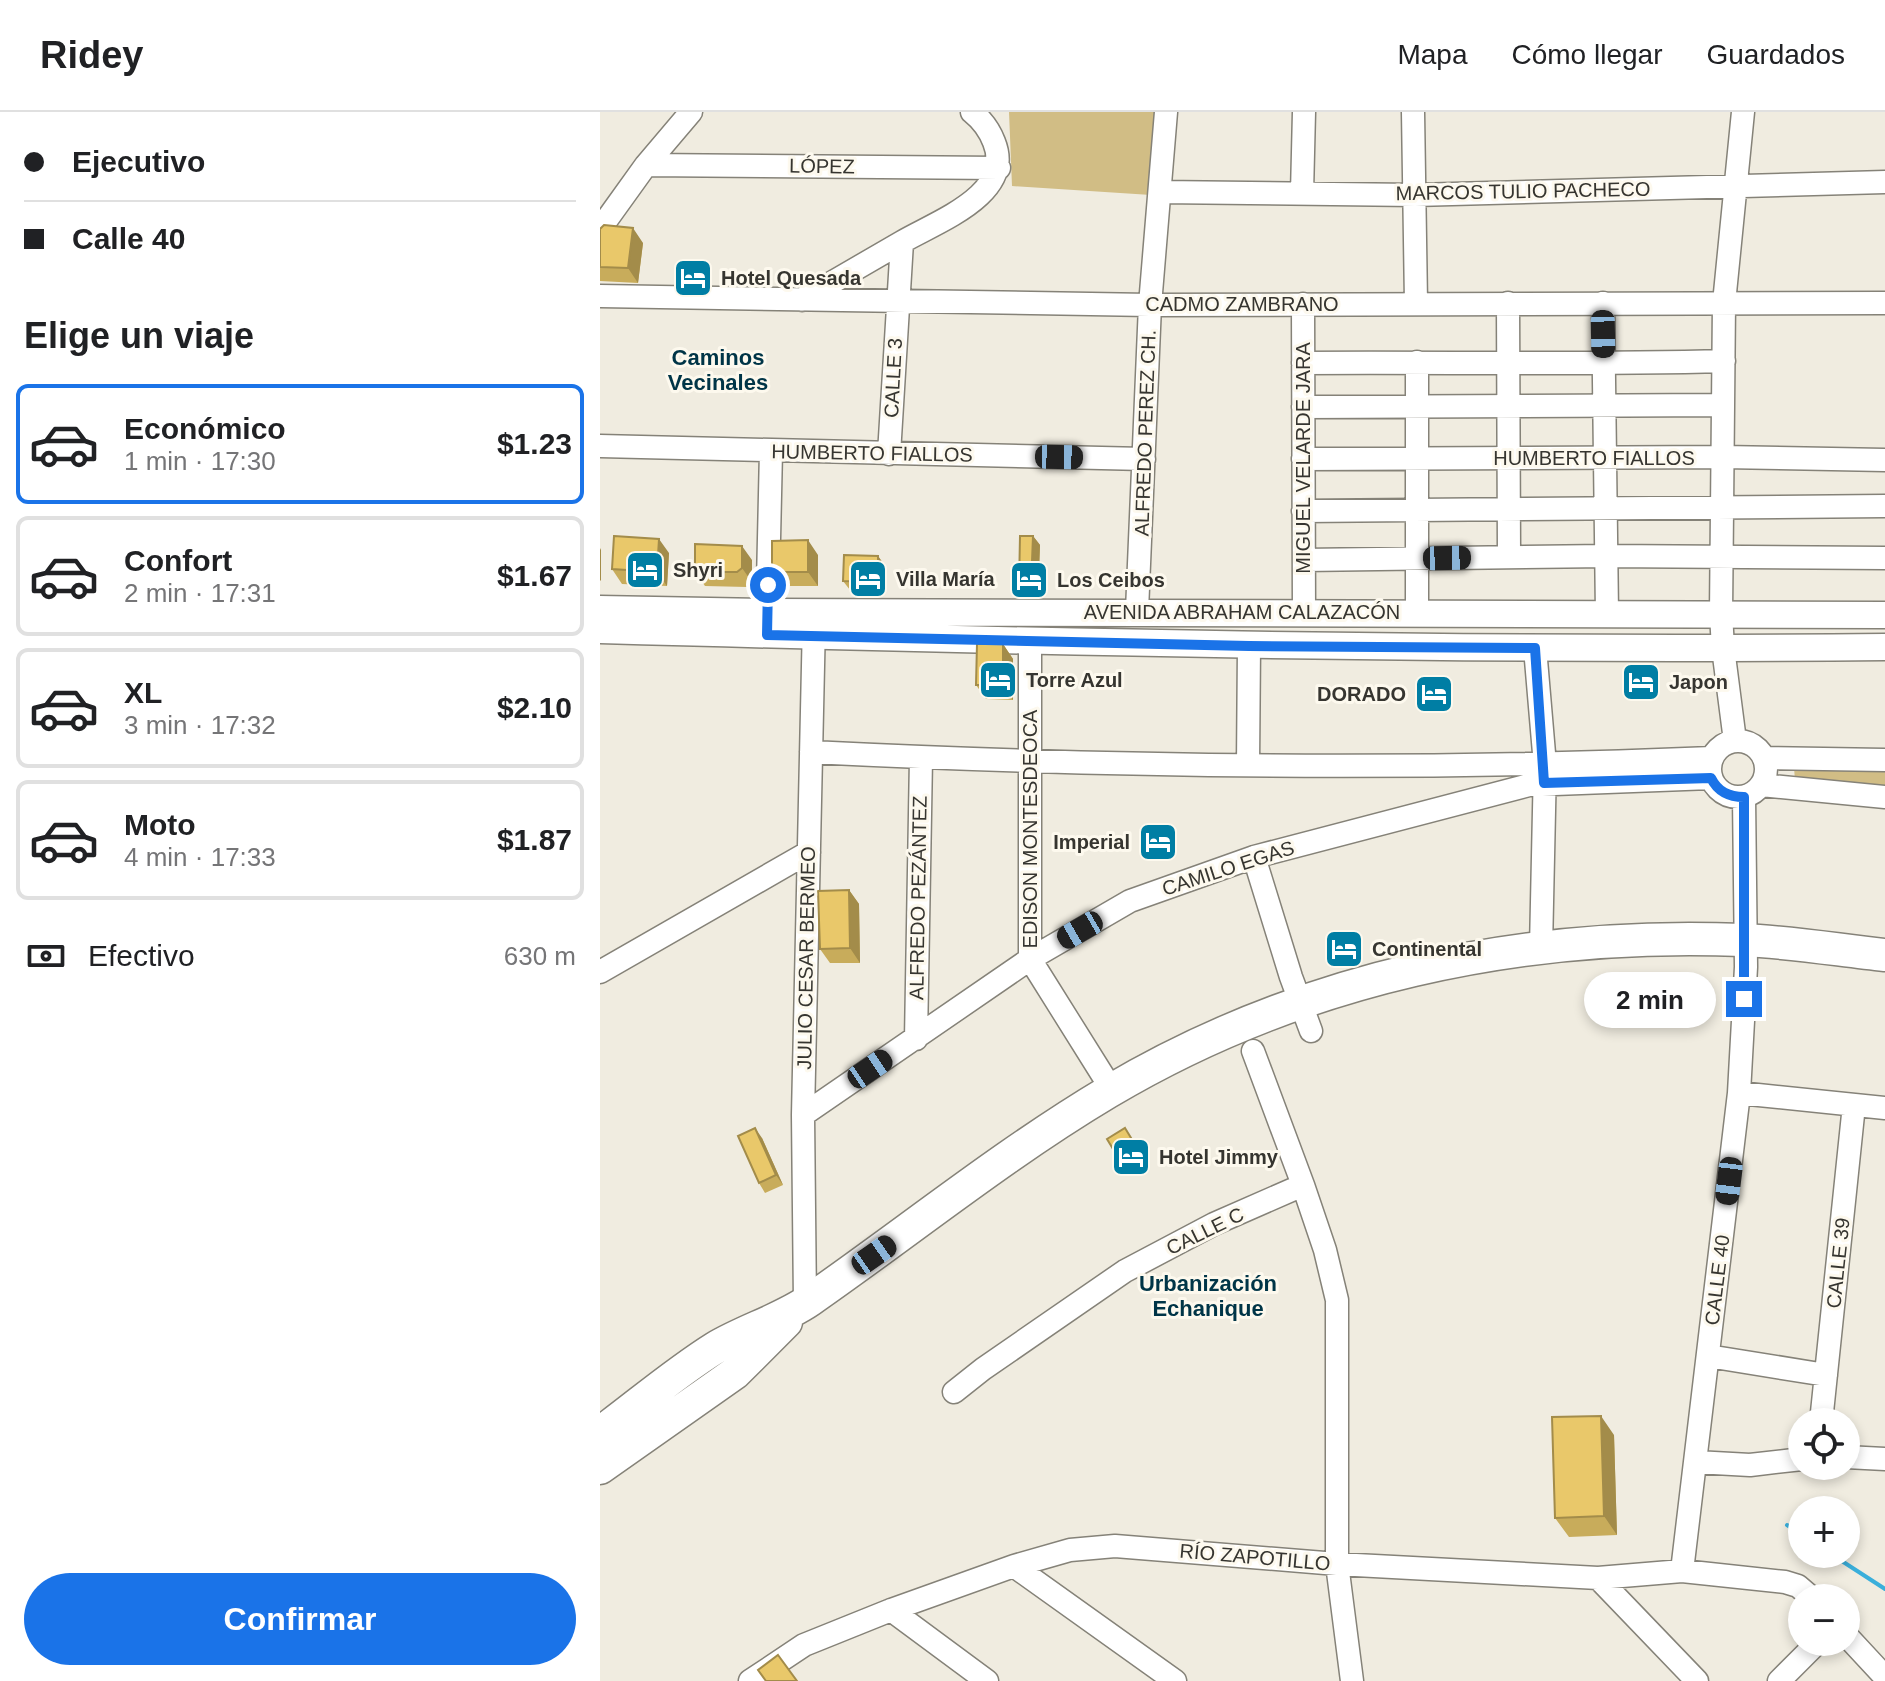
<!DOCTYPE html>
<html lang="es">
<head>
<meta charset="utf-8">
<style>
  :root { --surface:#fff; --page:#f6f6f6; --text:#202124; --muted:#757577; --line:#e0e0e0; --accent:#1a73e8 }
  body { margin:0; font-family:Arial,sans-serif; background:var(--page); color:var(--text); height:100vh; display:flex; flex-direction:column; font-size:30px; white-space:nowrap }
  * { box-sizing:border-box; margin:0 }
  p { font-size:26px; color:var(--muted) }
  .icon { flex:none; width:44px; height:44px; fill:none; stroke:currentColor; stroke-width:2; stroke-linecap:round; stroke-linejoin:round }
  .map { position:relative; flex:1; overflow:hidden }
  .side { display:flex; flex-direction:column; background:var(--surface); width:600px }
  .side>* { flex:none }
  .banner { display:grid; align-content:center; height:176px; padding:0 24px; background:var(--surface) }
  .fabs { position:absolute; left:1188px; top:1296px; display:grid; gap:16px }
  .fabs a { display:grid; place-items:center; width:72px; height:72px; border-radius:50%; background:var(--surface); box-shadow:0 4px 12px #0003; font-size:40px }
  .end { position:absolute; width:36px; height:36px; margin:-18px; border:10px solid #1a73e8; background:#fff; box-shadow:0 0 0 4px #fff }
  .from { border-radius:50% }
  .bubble { position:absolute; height:56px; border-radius:28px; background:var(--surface); box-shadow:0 4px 12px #0003; font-size:26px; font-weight:800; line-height:56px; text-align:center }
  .car { position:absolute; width:24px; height:48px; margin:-24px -12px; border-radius:10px; box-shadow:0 0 6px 2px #0007; background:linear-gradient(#222 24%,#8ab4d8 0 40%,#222 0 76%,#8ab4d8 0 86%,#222 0) }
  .banner b { display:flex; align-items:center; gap:28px; height:76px; font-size:30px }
  .banner b+b { border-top:2px solid var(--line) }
  .banner i { width:20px; height:20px; background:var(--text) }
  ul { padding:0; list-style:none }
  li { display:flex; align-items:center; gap:24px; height:120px; margin:0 16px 12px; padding:0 8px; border:4px solid var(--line); border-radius:12px }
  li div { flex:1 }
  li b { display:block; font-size:30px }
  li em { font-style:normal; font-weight:800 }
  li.current { border-color:var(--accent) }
  li>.icon { width:72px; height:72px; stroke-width:1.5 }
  h2 { padding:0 24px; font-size:36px; line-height:96px }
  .pay { display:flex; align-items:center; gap:20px; height:88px; padding:0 24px; font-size:30px }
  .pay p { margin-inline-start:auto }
  .primary-button { display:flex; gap:16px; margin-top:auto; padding:16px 24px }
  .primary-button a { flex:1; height:92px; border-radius:48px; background:var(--accent); color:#fff; font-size:32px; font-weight:800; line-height:92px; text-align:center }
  header { display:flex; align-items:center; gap:48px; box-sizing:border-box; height:112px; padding:0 40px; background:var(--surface); border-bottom:2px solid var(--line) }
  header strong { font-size:38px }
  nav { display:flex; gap:44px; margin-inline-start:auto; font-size:28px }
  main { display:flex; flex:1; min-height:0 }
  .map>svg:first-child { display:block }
  .green { fill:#d1bd85 }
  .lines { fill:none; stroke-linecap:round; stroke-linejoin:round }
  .stream { stroke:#3aafdb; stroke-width:4 }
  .minor-casing { stroke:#858278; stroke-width:25 }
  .major-casing { stroke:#858278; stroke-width:29 }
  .highway-casing { stroke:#858278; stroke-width:35 }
  .minor { stroke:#fff; stroke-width:22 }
  .major { stroke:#fff; stroke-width:26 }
  .highway { stroke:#fff; stroke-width:32 }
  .wall { fill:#c8ac5b }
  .shaded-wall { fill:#a38c4a }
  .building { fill:#e9c86a; stroke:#a38c4a; stroke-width:2 }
  .route { stroke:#1a73e8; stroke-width:10 }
  .labels { text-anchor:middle; stroke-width:6; stroke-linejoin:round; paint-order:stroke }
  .street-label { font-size:20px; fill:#363530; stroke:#fdf9ee }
  .poi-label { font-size:20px; font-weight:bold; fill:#363530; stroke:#fdf9ee; text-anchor:start }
  .neighbourhood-label { font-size:22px; font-weight:bold; fill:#003547; stroke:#fdf9ee }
</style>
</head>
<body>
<header>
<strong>Ridey</strong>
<nav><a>Mapa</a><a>Cómo llegar</a><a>Guardados</a></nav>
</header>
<main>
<section class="side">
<div class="banner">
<b><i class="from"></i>Ejecutivo</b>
<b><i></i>Calle 40</b>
</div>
<h2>Elige un viaje</h2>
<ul>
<li class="current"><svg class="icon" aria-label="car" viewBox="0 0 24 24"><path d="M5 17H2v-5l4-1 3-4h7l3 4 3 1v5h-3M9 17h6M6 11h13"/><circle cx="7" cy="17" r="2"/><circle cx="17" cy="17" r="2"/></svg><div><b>Económico</b><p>1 min · 17:30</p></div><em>$1.23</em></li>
<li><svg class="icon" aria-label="car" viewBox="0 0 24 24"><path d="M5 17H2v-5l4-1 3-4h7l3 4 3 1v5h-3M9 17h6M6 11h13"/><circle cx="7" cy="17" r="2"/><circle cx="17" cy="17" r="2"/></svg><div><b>Confort</b><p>2 min · 17:31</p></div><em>$1.67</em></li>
<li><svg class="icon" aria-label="car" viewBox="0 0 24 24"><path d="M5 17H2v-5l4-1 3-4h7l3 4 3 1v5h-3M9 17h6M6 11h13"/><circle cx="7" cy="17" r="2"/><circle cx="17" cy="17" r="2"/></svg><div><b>XL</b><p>3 min · 17:32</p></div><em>$2.10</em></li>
<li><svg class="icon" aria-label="car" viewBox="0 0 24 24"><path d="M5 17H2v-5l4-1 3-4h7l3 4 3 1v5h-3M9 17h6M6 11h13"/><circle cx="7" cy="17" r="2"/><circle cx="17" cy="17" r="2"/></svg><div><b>Moto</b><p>4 min · 17:33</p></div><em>$1.87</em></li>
</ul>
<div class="pay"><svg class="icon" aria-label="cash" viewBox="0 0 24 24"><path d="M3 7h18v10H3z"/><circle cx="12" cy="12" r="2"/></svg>Efectivo<p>630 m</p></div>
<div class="primary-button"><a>Confirmar</a></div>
</section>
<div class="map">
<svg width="1285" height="1569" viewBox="0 0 1285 1569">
  <rect width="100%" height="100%" fill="#f0ece0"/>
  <path class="green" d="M409 0H557L551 83 412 74Z
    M1194 655 1285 656V677L1195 669Z"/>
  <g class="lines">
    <path class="stream" d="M1187 1413 1202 1423
      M1231 1442 1285 1477"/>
    <defs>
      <path id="minor" d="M813 0 816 191
        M46 53 399 56
        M560 80 815 83 1285 70
        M702 81 704 0
        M0 117 46 53 91 0
        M0 184 550 193 1285 191
        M202 188 302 130
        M908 191 909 444
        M1003 191 1007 502
        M703 192 704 501
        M817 250V502
        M703 251C843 250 983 253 1124 249
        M703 295 1123 293
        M0 334 544 347
        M289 342 302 130C338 109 415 82 394 30 389 17 382 8 372 0
        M703 347 1123 345 1285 348
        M703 399 1285 394
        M704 448 1006 444 1285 446
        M537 499 550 193 566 0
        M167 514 171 339
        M430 530V847L512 978
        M935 536 945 653 941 836
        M1110 657a28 28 0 1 1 56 0a28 28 0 1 1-56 0Z
        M1135 629 1123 536 1121 502 1124 191 1143 0
        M211 640C510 655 812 659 1112 646
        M1165 646 1285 648
        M648 653 649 534
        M1161 673 1285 685
        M654 745 691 865 711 919
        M0 860 209 740
        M316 927 321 646
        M1139 981 1285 996
        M203 1003 430 847 530 789 654 745 929 673 1111 666
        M703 1073 725 1138 737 1188V1452L752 1569
        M205 1192 203 1003 214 509
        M1108 1244 1226 1263
        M354 1280 383 1257 525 1159 614 1112 703 1073 653 939
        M1221 1310 1254 993
        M1246 1345 1285 1347
        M1096 1350 1150 1353 1202 1347
        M414 1454 575 1569
        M1082 1459 1139 981 1146 855 1144 685
        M998 1466 1097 1569
        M291 1498 387 1569
        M1246 1523 1285 1565
        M150 1569 204 1533 291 1498 414 1454 470 1438 515 1434 737 1452 998 1466 1082 1459 1185 1470 1198 1474 1212 1486
        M1179 1569 1218 1530"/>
      <path id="major" d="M0 497 168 500 1285 503
        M0 518C428 530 856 539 1285 535"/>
      <path id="highway" d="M0 1321C38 1293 75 1261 115 1236 145 1218 181 1208 210 1188 309 1119 404 1042 508 980 700 866 921 819 1143 828 1190 830 1238 838 1285 843
        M0 1356 135 1261 186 1210"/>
    </defs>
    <use href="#minor" class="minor-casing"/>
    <use href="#major" class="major-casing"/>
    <use href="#highway" class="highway-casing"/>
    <use href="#minor" class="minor"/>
    <use href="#major" class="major"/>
    <use href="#highway" class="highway"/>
  </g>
  <path class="wall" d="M0 117 43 131 38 171 0 169Z
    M433 424 440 433 438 485H426L419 475Z
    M69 441 67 474 22 472 12 457Z
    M218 443V474H182L172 460Z
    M278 444 285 454 284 480 250 478 243 469Z
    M152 448V470L147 475 105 474 95 460Z
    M403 532 413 547V588L386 587 376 573Z
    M249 778 259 792 260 851H230L220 837Z
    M162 1026 183 1073 165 1081 159 1071Z
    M532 1026 549 1054 531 1064 524 1055Z
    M1014 1323 1017 1423 969 1425 955 1406Z"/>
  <path class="shaded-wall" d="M33 116 43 131 38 171 28 156Z
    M433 424 440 433 438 485 431 475Z
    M59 427 69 441 67 474 57 460Z
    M208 428 218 443V474L208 460Z
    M142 434 152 448V470L142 456Z
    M0 436 1 438V469L0 468Z
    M278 444 285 454 284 480 278 470Z
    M403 532 413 547V588L403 573Z
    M249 778 259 792 260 851 250 836Z
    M155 1016 162 1026 183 1073 176 1063Z
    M1001 1304 1014 1323 1017 1423 1004 1404Z"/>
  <path class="building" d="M4 113 33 116 28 156 0 155V117Z
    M14 424 59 427 57 460 12 457Z
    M420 424H433L431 475H419Z
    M208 428V460H172V429Z
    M95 432 142 434V456L137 460H95Z
    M244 443 278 444V470L243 469Z
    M377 532H403V573H376Z
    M249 778 250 836 220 837 218 779Z
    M155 1016 176 1063 159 1071 138 1024Z
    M525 1016 542 1044 524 1055 507 1027Z
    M1001 1304 1004 1404 955 1406 952 1305Z
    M178 1543 197 1569H166L158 1558Z"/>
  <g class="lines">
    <path class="route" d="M168 473 167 523 649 534 935 536 944 671 1111 666C1118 680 1129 685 1144 685V887"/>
  </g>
  <defs>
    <symbol id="hotel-square" viewBox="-11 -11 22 22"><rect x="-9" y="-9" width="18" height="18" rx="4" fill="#007ea4" stroke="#fdf9ee"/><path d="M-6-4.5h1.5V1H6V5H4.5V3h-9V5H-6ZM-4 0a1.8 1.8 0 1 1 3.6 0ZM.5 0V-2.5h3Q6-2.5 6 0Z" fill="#fff"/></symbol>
  </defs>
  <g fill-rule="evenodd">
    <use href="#hotel-square" x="71" y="144" width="44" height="44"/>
    <use href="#hotel-square" x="23" y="436" width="44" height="44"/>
    <use href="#hotel-square" x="246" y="445" width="44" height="44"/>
    <use href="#hotel-square" x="407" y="446" width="44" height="44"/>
    <use href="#hotel-square" x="376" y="546" width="44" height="44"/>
    <use href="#hotel-square" x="1019" y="548" width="44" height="44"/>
    <use href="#hotel-square" x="812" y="560" width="44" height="44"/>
    <use href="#hotel-square" x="536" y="708" width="44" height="44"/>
    <use href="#hotel-square" x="722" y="815" width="44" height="44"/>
    <use href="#hotel-square" x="509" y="1023" width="44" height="44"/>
  </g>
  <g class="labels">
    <g class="street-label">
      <text transform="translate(222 54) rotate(1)" y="7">LÓPEZ</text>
      <text transform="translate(923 79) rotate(-1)" y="7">MARCOS TULIO PACHECO</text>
      <text x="642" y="199">CADMO ZAMBRANO</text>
      <text transform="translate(293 266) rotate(-87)" y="7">CALLE 3</text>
      <text transform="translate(545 321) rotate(-88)" y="7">ALFREDO PEREZ CH.</text>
      <text transform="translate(272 341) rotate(1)" y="7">HUMBERTO FIALLOS</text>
      <text transform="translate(703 346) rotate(-90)" y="7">MIGUEL VELARDE JARA</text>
      <text x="994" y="353">HUMBERTO FIALLOS</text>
      <text x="642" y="507">AVENIDA ABRAHAM CALAZACÓN</text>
      <text transform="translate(430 717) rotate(-90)" y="7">EDISON MONTESDEOCA</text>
      <text transform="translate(628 756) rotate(-18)" y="7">CAMILO EGAS</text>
      <text transform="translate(318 786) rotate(-89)" y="7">ALFREDO PEZÁNTEZ</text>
      <text transform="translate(206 846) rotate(-89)" y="7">JULIO CESAR BERMEO</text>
      <text transform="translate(605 1119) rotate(-26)" y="7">CALLE C</text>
      <text transform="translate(1238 1151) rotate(-84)" y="7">CALLE 39</text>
      <text transform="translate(1117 1168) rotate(-83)" y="7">CALLE 40</text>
      <text transform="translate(655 1445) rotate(5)" y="7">RÍO ZAPOTILLO</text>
    </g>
    <g class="poi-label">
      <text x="121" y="173">Hotel Quesada</text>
      <text x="73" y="465">Shyri</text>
      <text x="296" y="474">Villa María</text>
      <text x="457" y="475">Los Ceibos</text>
      <text x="426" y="575">Torre Azul</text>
      <text x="1069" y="577">Japon</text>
      <text x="806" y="589" text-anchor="end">DORADO</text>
      <text x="530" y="737" text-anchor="end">Imperial</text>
      <text x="772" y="844">Continental</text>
      <text x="559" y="1052">Hotel Jimmy</text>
    </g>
    <g class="neighbourhood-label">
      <text x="118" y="253">Caminos<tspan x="118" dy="25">Vecinales</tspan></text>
      <text x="608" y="1179">Urbanización<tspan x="608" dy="25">Echanique</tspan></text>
    </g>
  </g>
</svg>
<div class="fabs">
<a><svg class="icon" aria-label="locate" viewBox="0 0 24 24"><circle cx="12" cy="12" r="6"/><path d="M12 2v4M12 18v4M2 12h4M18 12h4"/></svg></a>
<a>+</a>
<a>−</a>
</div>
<i class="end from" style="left:168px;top:473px"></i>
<i class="end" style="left:1144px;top:887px"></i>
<div class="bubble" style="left:984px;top:860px;width:132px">2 min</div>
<i class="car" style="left:1003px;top:222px;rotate:179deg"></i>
<i class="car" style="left:459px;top:345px;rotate:91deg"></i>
<i class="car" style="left:847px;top:446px;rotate:89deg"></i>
<i class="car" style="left:480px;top:818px;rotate:240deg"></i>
<i class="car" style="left:270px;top:957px;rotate:56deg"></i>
<i class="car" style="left:1129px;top:1069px;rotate:187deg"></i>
<i class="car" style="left:274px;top:1143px;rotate:55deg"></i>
</div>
</main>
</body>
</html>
